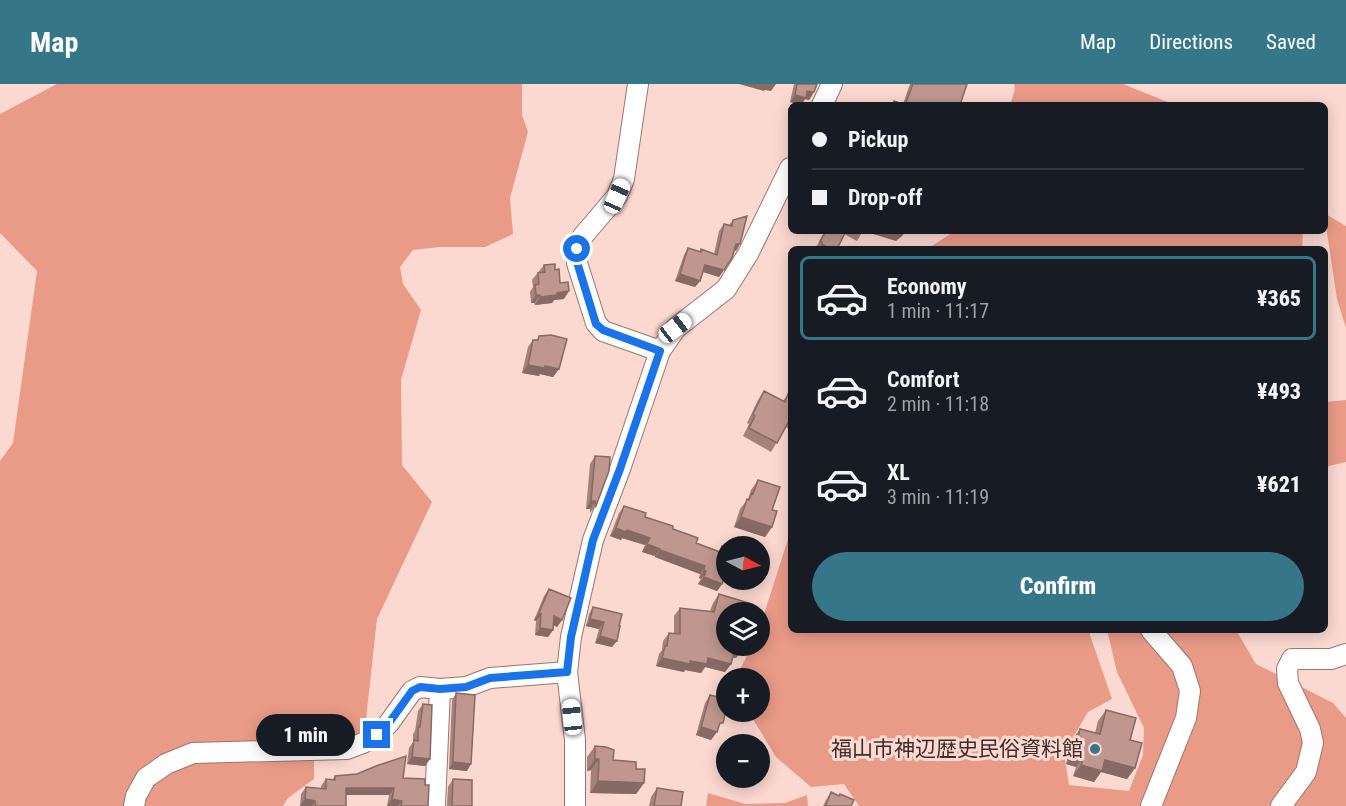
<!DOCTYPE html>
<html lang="en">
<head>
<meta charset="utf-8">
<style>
  :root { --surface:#171b24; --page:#20242c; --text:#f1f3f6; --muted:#9ea1a6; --line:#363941; --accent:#357789 }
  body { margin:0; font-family:"Roboto Condensed","Noto Sans JP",sans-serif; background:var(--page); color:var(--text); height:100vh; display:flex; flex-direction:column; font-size:22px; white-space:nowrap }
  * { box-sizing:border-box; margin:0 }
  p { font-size:20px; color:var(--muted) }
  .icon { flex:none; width:33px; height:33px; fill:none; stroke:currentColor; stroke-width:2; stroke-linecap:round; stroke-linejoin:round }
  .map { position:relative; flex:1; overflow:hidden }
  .drawer { position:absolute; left:788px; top:162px; width:540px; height:387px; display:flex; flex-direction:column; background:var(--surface); border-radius:9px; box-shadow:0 3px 15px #0003 }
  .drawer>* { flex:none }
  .hud { position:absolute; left:788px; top:18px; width:540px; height:132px; border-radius:9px; box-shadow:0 3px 15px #0003; display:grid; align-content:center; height:132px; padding:0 24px; background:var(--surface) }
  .needle { width:39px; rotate:97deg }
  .tools { position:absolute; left:716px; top:452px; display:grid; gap:12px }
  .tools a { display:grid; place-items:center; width:54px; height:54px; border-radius:50%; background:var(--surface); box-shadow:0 3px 15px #0003; font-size:30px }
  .end { position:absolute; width:27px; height:27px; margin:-14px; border:8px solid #1a73e8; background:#fff; box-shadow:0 0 0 3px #fff }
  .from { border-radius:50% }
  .bubble { position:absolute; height:42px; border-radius:21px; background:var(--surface); box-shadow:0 3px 15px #0003; font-size:20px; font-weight:800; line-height:42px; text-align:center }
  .car { position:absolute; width:18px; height:36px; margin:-18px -9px; border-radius:8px; box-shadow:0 0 4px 2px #0007; background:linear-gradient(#fff 24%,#345 0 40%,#fff 0 76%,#345 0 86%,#fff 0) }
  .hud b { display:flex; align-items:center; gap:21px; height:57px; font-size:22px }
  .hud b+b { border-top:2px solid var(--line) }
  .hud i { width:15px; height:15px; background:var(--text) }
  ul { padding:10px 0 0; list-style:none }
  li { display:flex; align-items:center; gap:18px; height:84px; margin:0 12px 9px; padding:0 12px; border:3px solid transparent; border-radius:9px }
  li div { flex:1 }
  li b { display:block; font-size:22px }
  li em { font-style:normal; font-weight:800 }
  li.selected { border-color:var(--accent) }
  li>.icon { width:54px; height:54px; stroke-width:1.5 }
  .cta { display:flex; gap:12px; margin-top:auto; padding:12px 24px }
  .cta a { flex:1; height:69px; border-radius:36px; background:var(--accent); color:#fff; font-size:24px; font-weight:800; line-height:69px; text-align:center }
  header { display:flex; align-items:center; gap:36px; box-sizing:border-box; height:84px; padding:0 30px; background:var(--accent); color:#fff }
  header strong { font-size:28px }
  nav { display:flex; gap:33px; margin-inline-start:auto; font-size:21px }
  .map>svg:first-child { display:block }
  .green { fill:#ea9b88 }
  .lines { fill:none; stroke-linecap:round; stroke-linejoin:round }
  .minor-casing { stroke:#9b756c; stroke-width:22 }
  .minor { stroke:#fff; stroke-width:20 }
  .wall { fill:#a4827a }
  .shaded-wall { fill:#866a63 }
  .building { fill:#bf978e; stroke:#866a63; stroke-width:1.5 }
  .route { stroke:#1a73e8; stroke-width:8 }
  .poi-dot { fill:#357789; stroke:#fbd8d0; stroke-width:2 }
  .labels { text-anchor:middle; stroke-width:6; stroke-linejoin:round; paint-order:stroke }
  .poi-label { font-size:21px; fill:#3d2d2a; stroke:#fbd8d0; text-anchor:end }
</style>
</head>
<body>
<header>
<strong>Map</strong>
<nav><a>Map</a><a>Directions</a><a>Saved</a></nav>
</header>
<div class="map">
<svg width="1346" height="722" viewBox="0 0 1346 722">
  <rect width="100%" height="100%" fill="#fbd8d0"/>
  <path class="green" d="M57 0H522V31L528 48 510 114 513 150 485 163H439L413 166 400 183 403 200 421 226 401 296 402 381 432 418 377 535 366 635 360 648 340 659 169 672 130 722H0V377L13 359 37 187 0 149V30Z
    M1014 0H1123L1175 21H1010L1015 5Z
    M1324 129 1346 142V244L1337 215Z
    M955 147H1303L1302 165H927Z
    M1346 316V378L1325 383V318Z
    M790 449V546H1090V551L1112 615 1088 628 1064 669 1069 701 1129 707 1143 671 1144 644 1117 588 1107 546H1236L1256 580 1333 619 1346 634V722H859L844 700 811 703 776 673 748 627H759V594H735L753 561H759V546Z
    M314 671V695L288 714 283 722H137L148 696 194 673Z
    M708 709 745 720 785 719 807 711 808 722H706Z"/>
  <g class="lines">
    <defs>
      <path id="minor" d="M638 0 624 95 617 112 583 152 577 165V179L596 239 603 247 660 267
        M822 21 832 0
        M1151 546 1182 582 1190 607 1186 634 1151 722
        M134 722 136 712 146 694 166 680 193 669 347 665 363 659 377 651 389 639 412 607 420 603 440 605 466 603 490 594 567 588
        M435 722 440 605
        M575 722V656L567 588 571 553 593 456 620 385 660 267 676 244 726 205 748 170 790 84
        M1281 722 1306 688 1313 659 1310 645 1288 599 1287 585 1292 575H1331L1346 570"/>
    </defs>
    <use href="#minor" class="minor-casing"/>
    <use href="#minor" class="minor"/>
  </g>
  <path class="wall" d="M794 0H817L809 16 805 15 801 21 790 18Z
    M910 0H967L960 21H892L894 17 903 20Z
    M733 136 740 160 736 167H734L719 193 703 188 700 197 695 203 675 197 684 171 688 164 700 168 701 165 714 170 719 147 724 140 729 141Z
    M825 147H863L857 157 844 150 837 165H815Z
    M544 181 555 186 560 199 564 215 554 216 552 219 535 221 534 219H531L530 208 533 203 532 196Z
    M539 252 559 285 553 293 540 290 539 292 522 289 528 263 533 256H537Z
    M764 307 783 317 788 310 790 311V346L786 343 771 368 743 352 749 340 747 339 758 316Z
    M595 372 596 422 590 429V425H586L590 380Z
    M758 396 772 426V443L765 453 734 443 740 425 748 415 751 406Z
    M624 422 645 433 673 445 696 459 719 467 722 462V500L717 507 698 500 701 495 699 494 700 490 655 473V472L642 468 645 461 622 454 621 456 610 452 619 429Z
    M549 505 562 536 557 543 554 541 553 546 548 553 535 551 536 537 534 536 544 512Z
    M719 510 742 565 736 574 733 573 731 580 725 588 705 583 701 589 685 586 684 588 656 582 659 570 662 566 663 557 669 549H674V532L680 524 710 527 713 519Z
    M593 523 619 542 612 563 595 559 599 545 586 542 589 530Z
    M456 609 467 687 449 685 452 616Z
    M710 611 717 647 711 656 696 651 705 619Z
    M423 620 430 675 425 682 407 680 409 664 413 658V650L415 647 418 627Z
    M1106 626 1130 656 1135 684 1127 695 1101 688 1094 698 1073 692 1076 683 1066 680 1072 656 1080 645 1095 649 1098 637Z
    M595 662 613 676 636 685 644 699 636 710 590 709 591 686 587 687V673Z
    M335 692 403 694 425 701 428 722H387L389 711H346V722H300L301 710 306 703 321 705V702L326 695 332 696Z
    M453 695 472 722H447L448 703Z
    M657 704 681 722H649L651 713Z
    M831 708 851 722H823L826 716Z"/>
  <path class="shaded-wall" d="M739 0H776L771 7 765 6 764 7Z
    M807 7 814 8 809 16 805 15 801 21 790 18 795 11Z
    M871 147H906L902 152 896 157 870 149Z
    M736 160H740L736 167 732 166Z
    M705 181 724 186 719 193 700 187Z
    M680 190 700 197 695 203 675 197Z
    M569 207 564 215 554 216 552 219 535 221 540 213 557 209Z
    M536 211H540L534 219H531Z
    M528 281 545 282 559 285 553 293 540 290 539 292 522 289Z
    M591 417H595L590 425H586Z
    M741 433 772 443 765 453 734 443Z
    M616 444 627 446 650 454 645 461 622 454 621 456 610 452Z
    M647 460 660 465 655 472 642 468Z
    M660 466 705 482 700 490 655 473Z
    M704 486 706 487 701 495 699 494Z
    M704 493 722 500 717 507 698 500Z
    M539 529 541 530 536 537 534 536Z
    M554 532 562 536 557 543 549 539Z
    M590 535 604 538 599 545 586 542Z
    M540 544 553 546 548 553 535 551Z
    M600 552 617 557 612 563 595 559Z
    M735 564 742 565 736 574 729 572Z
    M662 574 690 577 708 574 731 580 725 588 705 583 701 589 685 586 684 588 656 582Z
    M701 643 717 648 711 656 696 651Z
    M1074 669 1084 671 1076 683 1066 680Z
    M412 673 430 675 425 682 407 680Z
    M595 675H599L591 686 587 687Z
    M1105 676 1135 684 1127 695 1101 688 1094 698 1073 692 1081 681Z
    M453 678 471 680 467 687 449 685Z
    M598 697 644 699 636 710 590 709Z
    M346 704H394L389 711H341Z
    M305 715 315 717 312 722H300Z
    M392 715 402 717 398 722H387Z"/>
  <path class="building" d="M797 0H817L814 8 807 7 806 14 795 11Z
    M913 0H967L960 21H893L894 17 905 21Z
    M747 132 740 160H736L732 174 724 186 705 181 700 197 680 190 688 164 701 168V165L717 171 724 140 732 142 733 136Z
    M826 147H846L837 165H823L825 162 822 160V158L820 157Z
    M555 180V186L559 185 560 199 568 198 569 207 557 209V211L540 213V211H536L535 201 539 200 538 189 545 188 544 181Z
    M551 251 567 255 559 285 545 282V284L528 281 533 256H538L539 252Z
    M764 307 785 318 788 310 790 311V335L777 359 749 344 755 332 753 330Z
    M595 372 610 373 609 387 596 422 595 417H591Z
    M758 396 780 403 772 426 777 427 772 443 741 433 747 415 749 416 752 409 753 410Z
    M624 422 646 429 645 433 673 442V445L698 454 696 459 720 468 722 462 726 464V488L722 500 704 493 706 487 704 486 705 482 660 466V465L647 460 650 454 627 446 626 448 616 444Z
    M549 505 571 514 562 536 554 532 553 546 540 544 541 530 539 529Z
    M719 510 752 520 750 528H726V561H742V565L735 564 731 580 708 574 707 580 690 577V580L662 574 665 562H667L669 549 680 550V524L714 528Z
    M593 523 622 530 619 542H620L617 557 600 552 604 538 590 535Z
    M456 609 475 611 471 680 453 678Z
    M710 611 726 615V627L723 639H720L717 648 701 643Z
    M423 620 432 621 430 675 412 673 414 656 418 657V643H420Z
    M1106 626 1136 634 1130 656 1142 659 1135 684 1105 676 1102 687 1081 681 1084 671 1074 669 1080 645 1100 650Z
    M595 662 606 663 614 666 613 676 636 678V685H645L644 699 598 697 599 675H595Z
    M406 672 403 694 425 695V701H429L428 722H401L402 717 392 715 394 704H346V722H316L315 717 305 715 306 703 326 705V695L335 696V692L357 690 376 682Z
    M453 695 472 696V722H452Z
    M657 704 683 708 681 722H654Z
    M831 708 839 712 840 710 854 716 851 722H829L826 721Z"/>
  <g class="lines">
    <path class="route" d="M377 651 389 639 412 607 420 603 440 605 466 603 490 594 567 588 571 553 593 456 620 385 660 267 603 246 596 240 577 178V165"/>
  </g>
  <circle class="poi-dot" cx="1095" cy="665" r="6"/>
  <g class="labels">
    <g class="poi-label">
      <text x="1083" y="672">福山市神辺歴史民俗資料館</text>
    </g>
  </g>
</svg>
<div class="tools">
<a><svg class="needle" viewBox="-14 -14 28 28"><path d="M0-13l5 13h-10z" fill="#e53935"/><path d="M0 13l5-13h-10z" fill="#9ea1a6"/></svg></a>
<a><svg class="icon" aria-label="layers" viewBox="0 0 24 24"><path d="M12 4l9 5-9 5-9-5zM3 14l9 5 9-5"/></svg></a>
<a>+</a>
<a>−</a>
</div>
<i class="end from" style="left:577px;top:165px"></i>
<i class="end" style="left:377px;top:651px"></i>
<div class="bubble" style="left:256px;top:630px;width:99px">1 min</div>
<i class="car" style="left:617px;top:112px;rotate:24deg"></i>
<i class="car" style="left:675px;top:244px;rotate:52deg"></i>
<i class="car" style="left:572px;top:633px;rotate:354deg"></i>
<div class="hud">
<b><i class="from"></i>Pickup</b>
<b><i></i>Drop-off</b>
</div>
<section class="drawer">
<ul>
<li class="selected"><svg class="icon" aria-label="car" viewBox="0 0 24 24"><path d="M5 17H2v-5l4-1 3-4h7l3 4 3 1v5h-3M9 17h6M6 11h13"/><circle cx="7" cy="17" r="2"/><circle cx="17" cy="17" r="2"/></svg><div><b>Economy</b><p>1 min · 11:17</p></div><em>¥365</em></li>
<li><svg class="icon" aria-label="car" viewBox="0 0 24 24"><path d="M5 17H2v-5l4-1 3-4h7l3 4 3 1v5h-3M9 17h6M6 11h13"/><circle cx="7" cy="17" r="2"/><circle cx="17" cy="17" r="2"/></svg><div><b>Comfort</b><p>2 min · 11:18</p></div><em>¥493</em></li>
<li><svg class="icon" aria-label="car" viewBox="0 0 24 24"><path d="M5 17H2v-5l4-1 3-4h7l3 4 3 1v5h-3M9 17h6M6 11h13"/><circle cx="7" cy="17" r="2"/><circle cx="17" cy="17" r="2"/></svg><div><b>XL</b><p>3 min · 11:19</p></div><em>¥621</em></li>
</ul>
<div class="cta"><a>Confirm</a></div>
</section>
</div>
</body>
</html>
